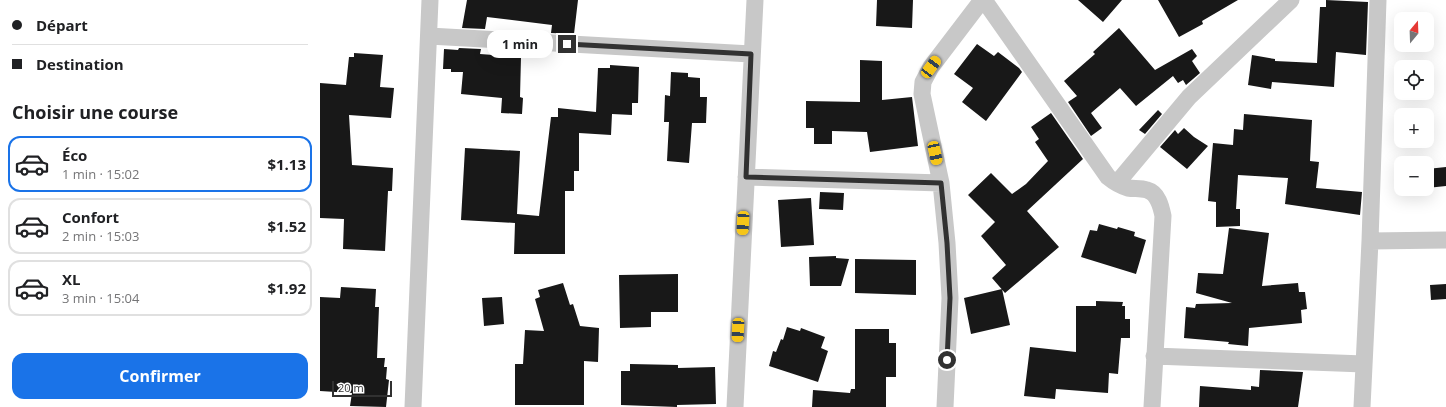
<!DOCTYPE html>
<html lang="fr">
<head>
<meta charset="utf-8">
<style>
  :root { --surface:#fff; --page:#f6f6f6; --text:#202124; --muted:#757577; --line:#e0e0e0; --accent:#1a73e8 }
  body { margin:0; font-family:"Open Sans",sans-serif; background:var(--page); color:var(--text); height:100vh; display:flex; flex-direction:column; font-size:15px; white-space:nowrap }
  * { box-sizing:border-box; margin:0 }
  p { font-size:13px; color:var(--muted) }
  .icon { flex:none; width:22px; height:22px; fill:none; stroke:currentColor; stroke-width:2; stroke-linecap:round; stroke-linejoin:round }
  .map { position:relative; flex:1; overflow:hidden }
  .drawer { display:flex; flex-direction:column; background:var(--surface); width:320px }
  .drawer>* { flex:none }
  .banner { display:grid; align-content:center; height:88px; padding:0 12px; background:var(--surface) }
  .needle { width:26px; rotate:19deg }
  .buttons { position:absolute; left:1074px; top:12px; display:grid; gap:8px }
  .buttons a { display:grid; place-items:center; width:40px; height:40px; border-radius:8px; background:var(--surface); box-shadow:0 4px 16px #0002; font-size:20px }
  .scale { position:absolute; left:12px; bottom:10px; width:60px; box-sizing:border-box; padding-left:4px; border:2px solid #313131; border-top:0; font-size:11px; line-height:14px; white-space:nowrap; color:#313131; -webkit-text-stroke:3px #fff; paint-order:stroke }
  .end { position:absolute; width:18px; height:18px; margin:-9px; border:5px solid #313131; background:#fff; box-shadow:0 0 0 2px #fff }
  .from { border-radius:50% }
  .bubble { position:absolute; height:28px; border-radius:12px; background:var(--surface); box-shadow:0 4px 16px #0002; font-size:13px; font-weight:700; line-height:28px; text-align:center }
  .car { position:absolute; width:12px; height:24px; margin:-12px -6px; border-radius:5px; box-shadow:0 0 3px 1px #0007; background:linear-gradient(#f5c518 24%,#345 0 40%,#f5c518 0 76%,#345 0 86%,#f5c518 0) }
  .banner b { display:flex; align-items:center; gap:14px; height:38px; font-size:15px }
  .banner b+b { border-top:1px solid var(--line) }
  .banner i { width:10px; height:10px; background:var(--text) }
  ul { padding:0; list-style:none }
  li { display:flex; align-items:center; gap:12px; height:56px; margin:0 8px 6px; padding:0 4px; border:2px solid var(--line); border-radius:12px }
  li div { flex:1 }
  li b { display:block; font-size:15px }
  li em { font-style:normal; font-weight:700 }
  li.on { border-color:var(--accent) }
  li>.icon { width:36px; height:36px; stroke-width:1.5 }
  h2 { padding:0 12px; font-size:18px; line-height:48px }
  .cta { display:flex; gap:8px; margin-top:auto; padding:8px 12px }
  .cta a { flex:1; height:46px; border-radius:12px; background:var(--accent); color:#fff; font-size:16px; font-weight:700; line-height:46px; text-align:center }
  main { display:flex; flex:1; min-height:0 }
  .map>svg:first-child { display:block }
  .building { fill:#181818 }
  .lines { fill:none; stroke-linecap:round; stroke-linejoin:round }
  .street { stroke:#c8c8c8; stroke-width:17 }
  .route { stroke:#313131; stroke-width:5 }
</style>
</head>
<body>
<main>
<section class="drawer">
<div class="banner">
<b><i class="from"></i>Départ</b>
<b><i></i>Destination</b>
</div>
<h2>Choisir une course</h2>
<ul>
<li class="on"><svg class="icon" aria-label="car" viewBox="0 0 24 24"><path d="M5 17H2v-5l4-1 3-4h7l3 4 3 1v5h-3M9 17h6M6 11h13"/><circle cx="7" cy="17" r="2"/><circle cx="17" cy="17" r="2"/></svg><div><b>Éco</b><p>1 min · 15:02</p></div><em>$1.13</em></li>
<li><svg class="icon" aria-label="car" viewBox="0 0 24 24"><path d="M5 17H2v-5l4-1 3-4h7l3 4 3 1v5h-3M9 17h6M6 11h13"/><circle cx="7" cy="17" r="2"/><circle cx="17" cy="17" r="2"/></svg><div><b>Confort</b><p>2 min · 15:03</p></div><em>$1.52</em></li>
<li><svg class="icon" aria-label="car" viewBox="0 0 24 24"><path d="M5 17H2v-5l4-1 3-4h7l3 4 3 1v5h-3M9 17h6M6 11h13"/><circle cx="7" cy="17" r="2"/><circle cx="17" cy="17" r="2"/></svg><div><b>XL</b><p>3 min · 15:04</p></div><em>$1.92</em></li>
</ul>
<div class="cta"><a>Confirmer</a></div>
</section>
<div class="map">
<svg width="1126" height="407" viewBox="0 0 1126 407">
  <rect width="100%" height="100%" fill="#fff"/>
  <path class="building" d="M147 0H258L254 34 231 33 232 25 167 17 165 29 142 28Z
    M557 0H593L592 28 556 26Z
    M758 0H802L783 22Z
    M838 0H918L882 21 883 24 859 37Z
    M1006 0 1048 2 1046 55 1016 52 1014 87 952 82 951 89 928 85 932 55 955 59V61L997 63 1000 7H1006Z
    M799 28 835 70 872 49 877 56 872 61 880 73 866 85 863 80 858 83 853 76 816 106 800 88 771 113 782 128 771 136 748 102 757 96 744 81 775 54 773 52Z
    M657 44 674 56 678 52 699 68 702 72 666 121 642 102 653 88 634 74Z
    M139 48 161 49 160 54 201 57 200 97 203 98 202 114 181 113 182 98 141 94 143 72H131V69H123L124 49 138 50Z
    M34 53 63 55 60 87 74 88 71 118 29 115 32 165 73 168 72 191H68L65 251 23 249 24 219 0 218V83L26 85 29 57H34Z
    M540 60 562 61V100L592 97 598 146 550 152 547 132 512 131V144H494V128H486V101L540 102Z
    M290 65 319 67 318 103H312V115L292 114 291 135 259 133V171H254V191H245V254H194L195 223 141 220 145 148 200 151 197 214 219 216 231 117H238V108L276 112 278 68H290Z
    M351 72 368 73V77L380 78V97H387L386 123H372L369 163 347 161 349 122H344L345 95 350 96Z
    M838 110 842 114 825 134 819 130Z
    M731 113 763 159 707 211 739 247 685 293 672 278 686 265 661 236 675 222 648 195 671 173 692 194 706 184 728 161 715 142 719 139 711 127Z
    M924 114 992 120 990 161 999 162 996 188 1042 192 1040 215 965 204 968 178 918 175 916 209H920V226L896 227V202L888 201 893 143 913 145 914 129 923 130Z
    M864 128 874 137 888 146 867 169 840 147 855 130 858 134Z
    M1126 167V186L1107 188V169Z
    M500 192 524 193 523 210 499 209Z
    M491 198 494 245 461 247 458 200Z
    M779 224 797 229 798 227 815 232 814 236 826 240 816 274 761 257 770 230 777 231Z
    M909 228 949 233 942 286 978 283 979 292H985L987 309 981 310 982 323 929 328 928 346 908 344 909 342 864 338 866 307 875 308 876 304 912 303 876 293 878 273 903 274Z
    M516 256V258L529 259 521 286H490L489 257Z
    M535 259 596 260V295L535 293Z
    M358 274V312H331V327L300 328 299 275Z
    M243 283 250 305 253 304 260 326 279 328 278 362 264 361V405H195V364H203L205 330 224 331 215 299 220 297 218 290Z
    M1126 284V299L1111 300 1110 285Z
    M21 287 56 289 55 307H59L57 358H65L64 367H67L66 379 69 380 66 407 30 406 32 393 0 391V297L20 298Z
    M682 289 690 325 651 334 644 298Z
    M182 297 184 324 164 326 162 298Z
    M776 301 803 302 802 306H805V319H810V338H801L798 374 789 373 788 393 736 389 735 399 704 396 710 347 756 352V306H776Z
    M467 327 480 331 481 328 505 337 501 348 508 351 498 382 449 366 453 351 456 352 461 339 463 340Z
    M535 329H569V343H576V377H566V407H492L493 390 530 393 531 389H535Z
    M310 364 358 365V368L395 367 396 404 357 405V407L301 405V371H310Z
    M940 370 983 372 978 407H879L880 386 931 390V386L939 387Z"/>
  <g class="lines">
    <path class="street" d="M664 0 788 177C794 182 801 186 808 188 814 189 821 188 827 190 838 193 841 206 843 216L832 407
      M109 36 431 54
      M426 177 621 183
      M797 183 869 97 971 0
      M1050 241 1126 240
      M834 356 1044 364
      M93 407 110 0
      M415 407 435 0
      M625 407 630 298 627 243 621 183 602 94 603 82 611 67 662 0
      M1042 407 1050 241 1058 0"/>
  </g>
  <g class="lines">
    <path class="route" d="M247 44 431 54 426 177 621 183 627 243 630 298 627 360"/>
  </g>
</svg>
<div class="buttons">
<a><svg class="needle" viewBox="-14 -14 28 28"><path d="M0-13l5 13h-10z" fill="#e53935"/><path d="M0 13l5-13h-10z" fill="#757577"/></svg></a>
<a><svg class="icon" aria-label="locate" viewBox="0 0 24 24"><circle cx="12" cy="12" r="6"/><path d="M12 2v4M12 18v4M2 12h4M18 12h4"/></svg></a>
<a>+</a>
<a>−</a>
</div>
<div class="scale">20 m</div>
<i class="end from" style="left:627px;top:360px"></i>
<i class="end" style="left:247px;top:44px"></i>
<div class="bubble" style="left:167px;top:30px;width:66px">1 min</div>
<i class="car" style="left:611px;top:67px;rotate:37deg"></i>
<i class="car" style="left:615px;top:153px;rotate:168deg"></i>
<i class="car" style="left:423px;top:223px;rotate:183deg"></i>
<i class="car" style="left:418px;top:330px;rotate:183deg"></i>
</div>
</main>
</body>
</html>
